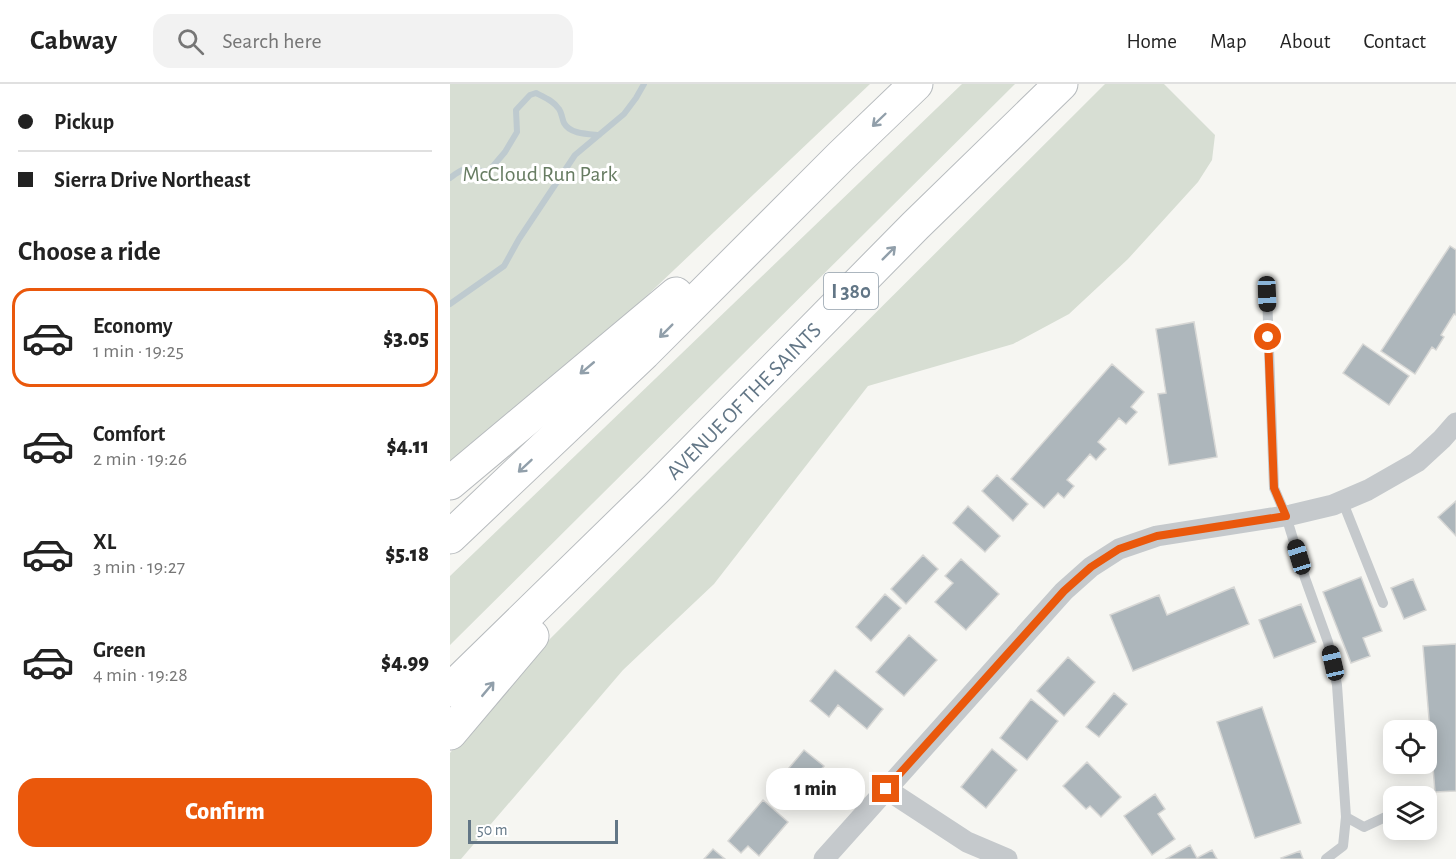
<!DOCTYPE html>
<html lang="en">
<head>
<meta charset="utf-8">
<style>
  :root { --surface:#fff; --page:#f2f2f2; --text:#222; --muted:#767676; --line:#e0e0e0; --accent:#ea580c }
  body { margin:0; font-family:"Alegreya Sans",sans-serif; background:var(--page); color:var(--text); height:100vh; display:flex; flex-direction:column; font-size:22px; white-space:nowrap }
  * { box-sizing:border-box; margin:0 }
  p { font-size:20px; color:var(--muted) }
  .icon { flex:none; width:33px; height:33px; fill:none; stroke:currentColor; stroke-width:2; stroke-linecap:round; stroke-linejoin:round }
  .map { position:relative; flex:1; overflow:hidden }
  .drawer { display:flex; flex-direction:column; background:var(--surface); width:450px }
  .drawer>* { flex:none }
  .banner { display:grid; align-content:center; height:132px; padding:0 18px; background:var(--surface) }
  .buttons { position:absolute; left:933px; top:636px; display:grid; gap:12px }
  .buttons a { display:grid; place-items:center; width:54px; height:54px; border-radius:12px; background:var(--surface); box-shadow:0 3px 15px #0003; font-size:30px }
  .scale { position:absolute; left:18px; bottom:15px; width:150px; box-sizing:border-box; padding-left:6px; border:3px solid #627686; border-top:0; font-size:16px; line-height:21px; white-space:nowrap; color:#627686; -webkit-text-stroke:4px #fff; paint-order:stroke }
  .end { position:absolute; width:27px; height:27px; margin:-14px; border:8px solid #ea580c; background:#fff; box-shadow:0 0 0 3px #fff }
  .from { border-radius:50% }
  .bubble { position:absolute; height:42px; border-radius:18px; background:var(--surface); box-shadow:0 3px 15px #0003; font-size:20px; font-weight:800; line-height:42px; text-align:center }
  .car { position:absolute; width:18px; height:36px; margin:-18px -9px; border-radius:8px; box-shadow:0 0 4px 2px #0007; background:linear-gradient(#222 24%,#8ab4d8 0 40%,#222 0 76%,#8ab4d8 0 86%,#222 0) }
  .banner b { display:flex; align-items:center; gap:21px; height:57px; font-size:22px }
  .banner b+b { border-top:2px solid var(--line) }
  .banner i { width:15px; height:15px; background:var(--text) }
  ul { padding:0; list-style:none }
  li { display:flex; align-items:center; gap:18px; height:99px; margin:0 12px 9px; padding:0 6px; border:3px solid transparent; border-radius:18px }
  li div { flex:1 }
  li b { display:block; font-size:22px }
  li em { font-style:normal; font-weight:800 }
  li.on { border-color:var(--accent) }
  li>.icon { width:54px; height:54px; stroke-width:1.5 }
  h2 { padding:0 18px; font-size:27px; line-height:72px }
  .primary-button { display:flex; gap:12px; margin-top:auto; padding:12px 18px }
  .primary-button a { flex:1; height:69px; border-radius:18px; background:var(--accent); color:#fff; font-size:24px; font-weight:800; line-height:69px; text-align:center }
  header { display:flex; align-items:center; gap:36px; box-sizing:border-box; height:84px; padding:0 30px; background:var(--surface); border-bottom:2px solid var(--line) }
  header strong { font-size:28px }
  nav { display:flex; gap:33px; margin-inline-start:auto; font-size:21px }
  .search { width:420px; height:54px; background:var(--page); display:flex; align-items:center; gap:15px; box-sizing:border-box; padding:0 21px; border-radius:18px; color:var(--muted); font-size:22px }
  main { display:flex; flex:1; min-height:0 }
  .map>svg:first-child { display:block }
  .green { fill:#d7ded3 }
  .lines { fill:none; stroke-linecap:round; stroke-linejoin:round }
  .stream { stroke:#becacf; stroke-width:6 }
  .building { fill:#adb6bb; stroke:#d7d7d5; stroke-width:1.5 }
  .highway-casing { stroke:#b7bbbe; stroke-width:35 }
  .lane { stroke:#c5c9cc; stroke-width:10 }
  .street { stroke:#c5c9cc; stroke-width:21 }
  .highway { stroke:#fff; stroke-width:33 }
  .oneway { stroke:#919faa }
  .route { stroke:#ea580c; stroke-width:8 }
  .labels { text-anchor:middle; stroke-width:6; stroke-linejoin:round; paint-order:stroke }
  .shield { fill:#fff; stroke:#919faa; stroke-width:1.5 }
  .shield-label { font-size:21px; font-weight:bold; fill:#627686 }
  .park-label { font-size:22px; fill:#677c62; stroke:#fff }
  .street-label { font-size:22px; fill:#627686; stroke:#fff }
</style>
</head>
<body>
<header>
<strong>Cabway</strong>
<div class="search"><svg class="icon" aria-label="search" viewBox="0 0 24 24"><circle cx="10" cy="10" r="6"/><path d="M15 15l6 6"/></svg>Search here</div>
<nav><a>Home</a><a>Map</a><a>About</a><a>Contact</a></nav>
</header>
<main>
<section class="drawer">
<div class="banner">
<b><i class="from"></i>Pickup</b>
<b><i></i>Sierra Drive Northeast</b>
</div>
<h2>Choose a ride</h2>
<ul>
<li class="on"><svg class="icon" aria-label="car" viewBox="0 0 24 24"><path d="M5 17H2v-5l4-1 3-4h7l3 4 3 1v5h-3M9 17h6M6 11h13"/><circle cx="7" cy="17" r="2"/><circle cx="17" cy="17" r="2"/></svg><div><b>Economy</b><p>1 min · 19:25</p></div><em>$3.05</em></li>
<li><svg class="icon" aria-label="car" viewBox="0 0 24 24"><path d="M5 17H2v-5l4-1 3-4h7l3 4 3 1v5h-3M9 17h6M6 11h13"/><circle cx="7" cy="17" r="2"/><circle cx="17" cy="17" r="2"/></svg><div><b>Comfort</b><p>2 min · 19:26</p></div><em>$4.11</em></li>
<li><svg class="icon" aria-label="car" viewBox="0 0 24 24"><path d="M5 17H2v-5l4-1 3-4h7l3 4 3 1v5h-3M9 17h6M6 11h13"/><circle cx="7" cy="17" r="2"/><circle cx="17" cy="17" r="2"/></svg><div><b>XL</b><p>3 min · 19:27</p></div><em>$5.18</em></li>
<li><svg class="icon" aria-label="car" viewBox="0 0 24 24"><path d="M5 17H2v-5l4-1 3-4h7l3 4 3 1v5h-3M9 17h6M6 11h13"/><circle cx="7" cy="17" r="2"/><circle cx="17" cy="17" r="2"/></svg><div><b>Green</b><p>4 min · 19:28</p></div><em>$4.99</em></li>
</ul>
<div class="primary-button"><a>Confirm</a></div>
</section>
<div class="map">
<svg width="1006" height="775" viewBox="0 0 1006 775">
  <rect width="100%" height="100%" fill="#f6f6f2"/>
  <path class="green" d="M0 0H420L186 222 0 378Z
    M512 0H565L0 561V492Z
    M655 0H714L765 51 762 76 748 98 678 175 619 230 563 260 418 302 264 500 173 586 11 775H0V669L34 627 91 564 247 407Z"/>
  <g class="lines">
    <path class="stream" d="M0 94C7 89 14 83 23 85 29 86 32 88 38 88L55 68 67 48 66 26 80 11 86 9C94 13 104 17 109 25 112 29 112 35 114 39 120 50 137 50 149 51
      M0 220 54 182 69 155 125 71 174 30 186 14 194 0"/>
  </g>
  <path class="building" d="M1000 162 1006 166V231L1004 230 991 251 994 253 986 266 982 263 965 290 931 267Z
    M744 238 767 373 719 381 708 310 716 309 706 245Z
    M913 260 959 292 939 321 893 289Z
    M662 280 694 308 681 323 687 328 676 340 669 334 648 358 656 365 646 376 640 370 617 396 624 402 614 414 608 409 594 424 561 395Z
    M547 391 578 420 563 437 532 407Z
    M1006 417V452L988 433Z
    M518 422 550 452 535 468 503 439Z
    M473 471 488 485 456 520 441 505Z
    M511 475 549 510 516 546 485 518 503 499 495 492Z
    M911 493 932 547 913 554 920 572 901 579 873 508Z
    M963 495 976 526 954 535 941 504Z
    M784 503 799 540 683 587 660 531 709 511 717 531Z
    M435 510 451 524 421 557 406 543Z
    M851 520 866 558 824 574 809 536Z
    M459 551 487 576 454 612 426 588Z
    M1006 560V707L985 708 973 562Z
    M618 573 645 598 614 632 587 607Z
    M385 586 433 625 417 645 388 621 379 633 360 617Z
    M664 609 677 620 649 653 636 643Z
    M581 615 608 637 577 676 550 654Z
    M812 623 851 739 805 754 767 638Z
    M542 665 567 686 536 724 511 703Z
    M354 666 374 682 361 697 368 702 350 724 324 702Z
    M637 678 671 713 651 733 640 722 636 725 613 702Z
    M705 710 715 725 708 730 725 755 702 771 674 732Z
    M313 716 338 738 309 772 298 762 291 769 278 757Z
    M740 761 747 774 762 766 767 775H716Z
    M263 765 275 775H254Z
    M850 767 853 775H832L831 774Z"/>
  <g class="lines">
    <defs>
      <g id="highway">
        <path d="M0 399 226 210"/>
        <path d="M0 453 194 269 391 72 466 0"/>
        <path id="s1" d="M0 606 206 405 465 142 611 0"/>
        <path d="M0 649 82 552"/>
      </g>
    </defs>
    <use href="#highway" class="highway-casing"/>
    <path class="lane" d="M817 210 824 404 836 432 855 494 878 558 887 601 896 733 893 762 876 775
      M892 416 933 519
      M896 733 914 743 944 729"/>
    <path class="street" d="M436 705 517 758 557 775
      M374 775 614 507 641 483 669 465 707 452 841 431 883 421 918 406 967 378 992 355 1006 339"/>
    <use href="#highway" class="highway"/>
  </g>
  <defs><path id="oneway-shaft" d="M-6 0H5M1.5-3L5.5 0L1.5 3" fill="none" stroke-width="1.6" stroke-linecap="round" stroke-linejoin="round" transform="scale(1.5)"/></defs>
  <g class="oneway">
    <use href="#oneway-shaft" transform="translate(429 36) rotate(136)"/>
    <use href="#oneway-shaft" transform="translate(439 169) rotate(-45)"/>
    <use href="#oneway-shaft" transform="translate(216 247) rotate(135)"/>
    <use href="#oneway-shaft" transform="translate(137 284) rotate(140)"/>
    <use href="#oneway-shaft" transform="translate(75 382) rotate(137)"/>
    <use href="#oneway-shaft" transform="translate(38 605) rotate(-50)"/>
  </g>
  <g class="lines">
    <path class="route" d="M436 705 614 507 641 483 669 465 707 452 836 432 824 404 818 253"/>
  </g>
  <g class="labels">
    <rect class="shield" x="374" y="189" width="54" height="36" rx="4.5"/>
    <g class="shield-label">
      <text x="401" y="214">I 380</text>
    </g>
    <g class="park-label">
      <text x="90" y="97">McCloud Run Park</text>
    </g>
    <g class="street-label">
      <text dy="8" stroke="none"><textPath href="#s1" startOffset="412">AVENUE OF THE SAINTS</textPath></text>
    </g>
  </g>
</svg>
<div class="buttons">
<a><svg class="icon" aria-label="locate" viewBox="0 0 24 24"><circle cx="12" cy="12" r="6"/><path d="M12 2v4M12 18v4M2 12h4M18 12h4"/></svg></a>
<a><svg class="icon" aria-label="layers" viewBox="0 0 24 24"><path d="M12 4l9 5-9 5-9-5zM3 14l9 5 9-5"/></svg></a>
</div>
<div class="scale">50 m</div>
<i class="end from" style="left:818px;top:253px"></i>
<i class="end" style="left:436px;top:705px"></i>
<div class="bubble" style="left:316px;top:684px;width:99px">1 min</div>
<i class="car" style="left:817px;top:210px;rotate:178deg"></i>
<i class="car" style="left:849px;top:473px;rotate:343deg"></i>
<i class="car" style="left:883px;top:579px;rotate:347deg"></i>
</div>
</main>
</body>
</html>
